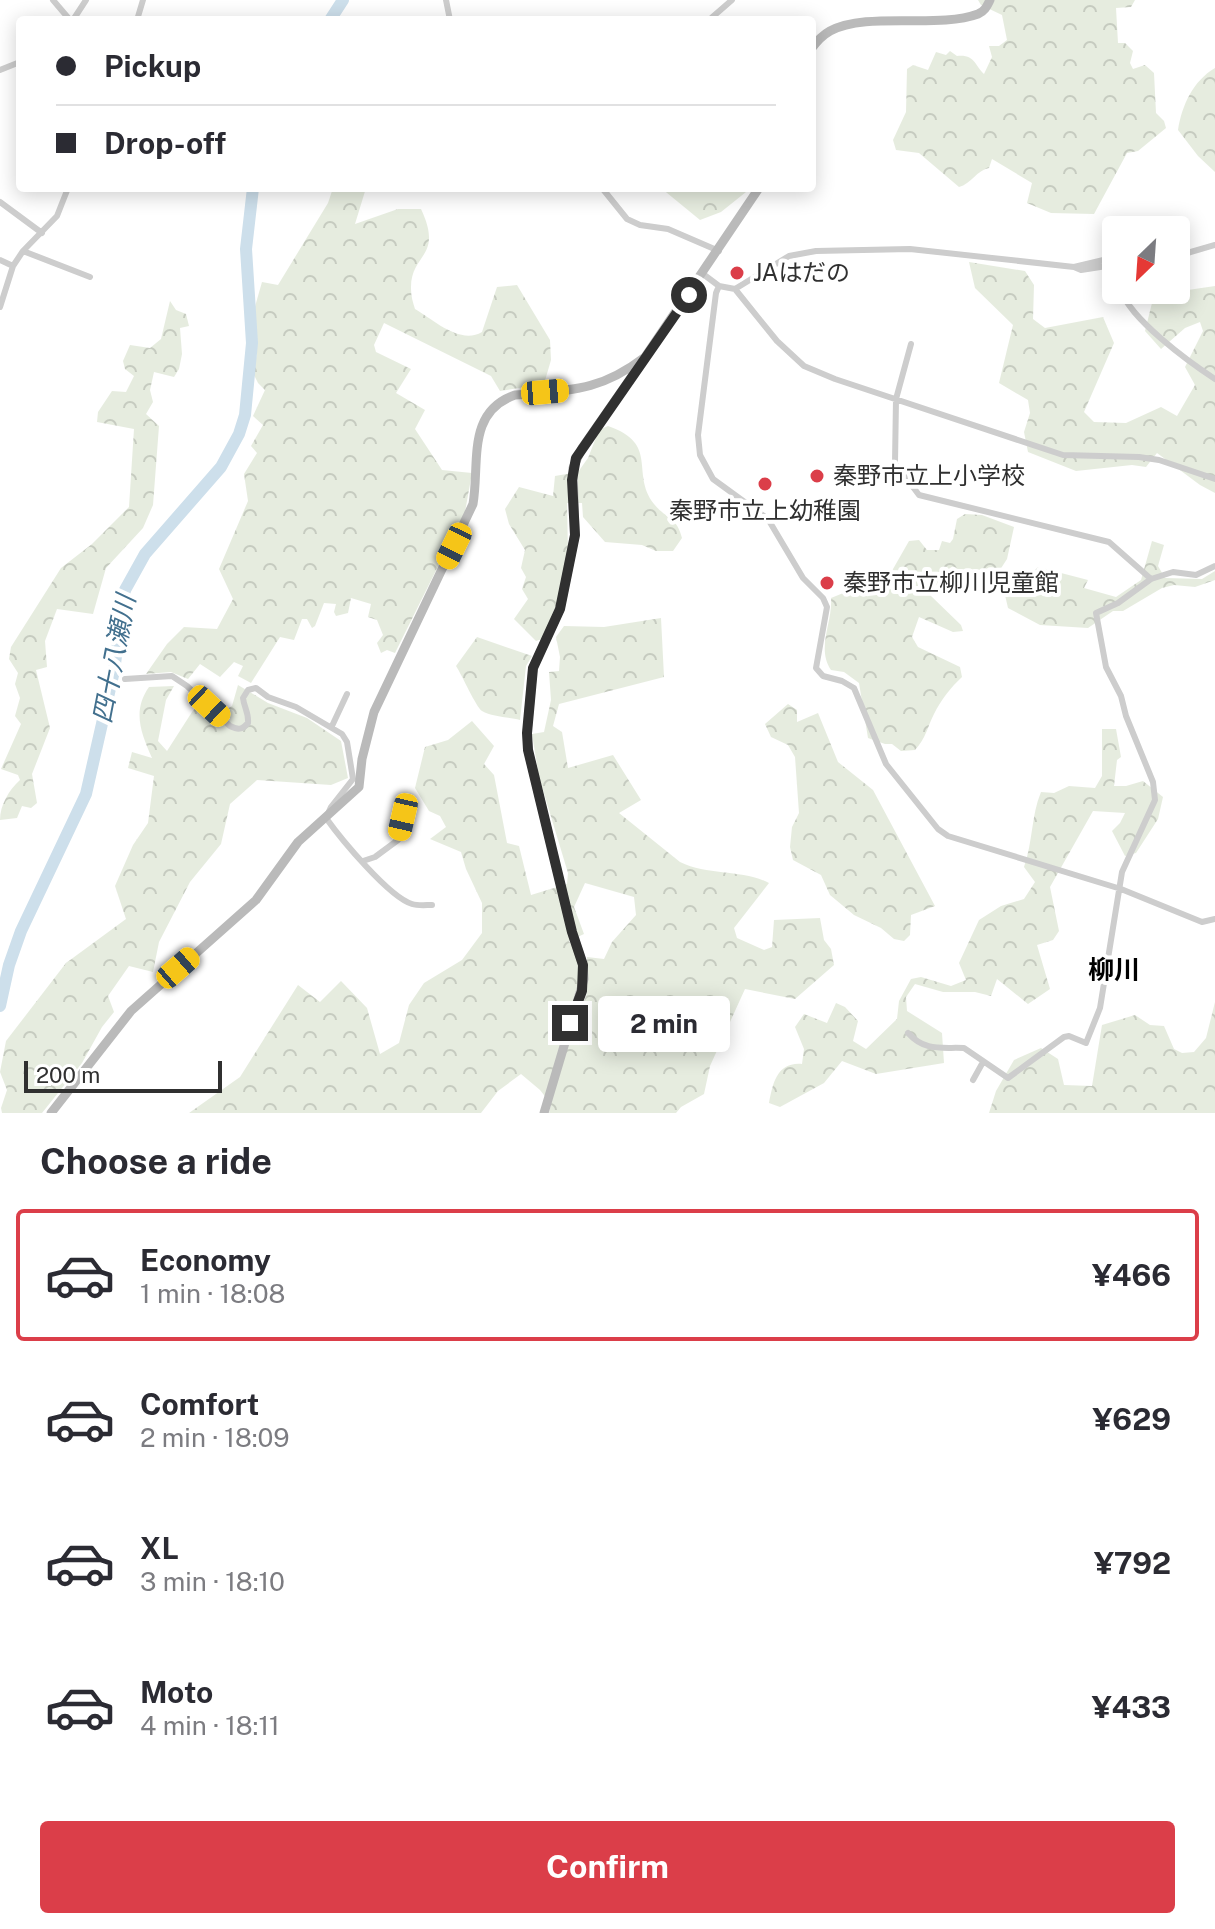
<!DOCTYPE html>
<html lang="en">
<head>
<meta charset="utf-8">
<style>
  :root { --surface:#fff; --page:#f2f2f3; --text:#2b2b33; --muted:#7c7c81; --line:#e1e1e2; --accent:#db3e49 }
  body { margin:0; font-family:"Public Sans","Noto Sans JP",sans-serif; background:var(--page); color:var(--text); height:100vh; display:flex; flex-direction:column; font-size:30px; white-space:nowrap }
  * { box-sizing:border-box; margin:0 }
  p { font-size:26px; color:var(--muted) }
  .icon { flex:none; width:44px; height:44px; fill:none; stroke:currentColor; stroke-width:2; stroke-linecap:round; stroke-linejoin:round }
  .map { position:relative; height:1113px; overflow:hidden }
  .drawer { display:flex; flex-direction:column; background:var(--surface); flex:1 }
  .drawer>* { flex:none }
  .banner { position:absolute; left:16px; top:16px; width:800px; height:176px; border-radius:8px; box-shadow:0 4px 20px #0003; display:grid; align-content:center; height:176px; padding:0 40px; background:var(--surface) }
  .needle { width:52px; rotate:205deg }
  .tools { position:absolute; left:1102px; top:216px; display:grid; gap:16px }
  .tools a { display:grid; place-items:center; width:88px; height:88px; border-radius:8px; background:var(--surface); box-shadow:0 4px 20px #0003; font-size:40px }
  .scale { position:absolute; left:24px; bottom:20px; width:198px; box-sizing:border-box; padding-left:8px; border:4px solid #303030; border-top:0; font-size:22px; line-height:28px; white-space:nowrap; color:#303030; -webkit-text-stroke:6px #fff; paint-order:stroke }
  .end { position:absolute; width:36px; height:36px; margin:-18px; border:10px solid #303030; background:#fff; box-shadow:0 0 0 4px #fff }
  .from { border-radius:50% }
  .bubble { position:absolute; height:56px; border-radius:8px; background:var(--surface); box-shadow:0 4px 20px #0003; font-size:26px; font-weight:700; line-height:56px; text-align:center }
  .car { position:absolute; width:24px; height:48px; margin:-24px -12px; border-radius:10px; box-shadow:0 0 6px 2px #0007; background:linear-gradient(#f5c518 24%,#345 0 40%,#f5c518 0 76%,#345 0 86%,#f5c518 0) }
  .banner b { display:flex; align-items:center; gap:28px; height:76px; font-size:30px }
  .banner b+b { border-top:2px solid var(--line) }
  .banner i { width:20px; height:20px; background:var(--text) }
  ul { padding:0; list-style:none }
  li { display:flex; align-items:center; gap:24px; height:132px; margin:0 16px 12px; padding:0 24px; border:4px solid transparent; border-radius:8px }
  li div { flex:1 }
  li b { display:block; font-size:30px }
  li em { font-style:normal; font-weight:700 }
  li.selected { border-color:var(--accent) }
  li>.icon { width:72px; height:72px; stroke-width:1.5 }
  h2 { padding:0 40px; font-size:36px; line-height:96px }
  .cta { display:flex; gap:16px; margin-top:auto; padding:16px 40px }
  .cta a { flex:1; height:92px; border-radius:8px; background:var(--accent); color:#fff; font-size:32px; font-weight:700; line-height:92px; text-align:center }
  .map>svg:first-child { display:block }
  .forest { fill:url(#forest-crowns); fill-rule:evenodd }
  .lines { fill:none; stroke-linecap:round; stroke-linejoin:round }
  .river { stroke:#cddfeb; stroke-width:12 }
  .street { stroke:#cdcdcd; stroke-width:6 }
  .secondary { stroke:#bababa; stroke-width:9 }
  .route { stroke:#303030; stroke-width:10 }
  .poi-dot { fill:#db3e49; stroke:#fff; stroke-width:3 }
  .labels { text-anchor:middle; stroke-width:8; stroke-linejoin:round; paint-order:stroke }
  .poi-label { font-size:24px; fill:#303030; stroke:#fff; text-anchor:start }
  .water-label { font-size:26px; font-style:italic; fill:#42708e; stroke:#fff }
  .neighbourhood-label { font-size:26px; font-weight:bold; fill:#000; stroke:#fff }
</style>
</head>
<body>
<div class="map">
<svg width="1215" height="1113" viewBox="0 0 1215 1113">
  <defs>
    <pattern id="forest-crowns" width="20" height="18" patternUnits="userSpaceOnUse" patternTransform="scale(2)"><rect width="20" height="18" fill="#e6ecdf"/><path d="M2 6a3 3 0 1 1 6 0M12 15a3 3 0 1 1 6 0" fill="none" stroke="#c6cbc0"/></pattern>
  </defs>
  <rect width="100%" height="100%" fill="#fff"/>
  <path class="forest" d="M978 0H1135L1131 7 1116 8 1118 43H1125L1133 51 1130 63 1133 69 1145 65 1154 73 1156 113 1164 121 1166 128 1138 151 1127 153 1094 214 1051 213 1027 203 1032 183 992 159 989 168C977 170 971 184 959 187L919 153 896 150 893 140 906 112 907 69 913 65 928 70 936 52 946 55 950 51 957 56C975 54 975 66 984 74L992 57 989 46H999L1007 40 1002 15 981 5Z
    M1215 68V172L1198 156 1178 130C1182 105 1193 81 1215 68Z
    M333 188H366L355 224 398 209H421C444 258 410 253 411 289 411 296 413 303 415 309 434 320 460 345 482 332L497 287 517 285 550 340 551 360 544 384 500 391 491 376 481 371 384 323 374 345 376 352 411 369 396 393 425 410 415 429 442 470 472 473 465 512 395 653 387 650 381 653 377 643 383 635 377 620 368 617 371 604 351 598 348 613 336 616 334 612 336 604 324 603 315 626 312 628 307 619H302L294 640 280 637 251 683 238 676 243 666 234 662 220 677 200 664 188 679 171 672 146 674 167 644 184 627 217 629 233 599 219 569 248 501 244 474 257 453 251 446 263 425 253 416 265 390 258 383 253 373 257 353 254 310 262 282 278 285 328 203Z
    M661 188H751L721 212 700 220Z
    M969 262 1025 271 1034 285 1033 319 1045 328 1103 317 1114 343 1084 412 1094 422 1126 423 1161 407 1177 416 1195 385 1185 367 1203 331 1200 322 1185 328 1161 349 1145 331 1154 295 1215 286V493L1200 485 1157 453 1146 467 1132 465 1076 471 1028 452 1024 432 1030 413 1028 400 999 383 1013 325 975 288Z
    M170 301 176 310 186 314 189 326 180 328 182 354 179 369 174 377 154 372 150 390 153 402 146 414 159 426 153 505 143 528 106 568 93 614 57 609 45 641 47 667 36 670 50 728 32 774 37 803 31 808 22 806 17 818 0 820C0 805 9 790 20 780L18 775 1 769 21 724 15 716 20 698 15 684 18 673 9 659 11 647 61 568 92 544 129 507 134 429 97 422 98 412 112 391 126 392 134 376 125 369 123 361 130 345 150 348 161 339Z
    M608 426C660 444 630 473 654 504 666 519 677 517 682 538L673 551H656L642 545 605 542 583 517 582 503H567L568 553 557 603 542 639 536 641 514 619 528 599 522 589 526 577 521 568 525 550 509 524 505 509 519 487 553 496 555 476 578 472 588 458 599 430Z
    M965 514 982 515 1014 527 1007 559 996 576 1020 587 1038 567 1088 580 1084 588 1116 597 1141 580 1152 541 1164 545 1158 566 1165 578 1202 579 1215 571V580L1195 587 1174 585 1162 588 1123 611H1113L1088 628 1040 625 1008 608 1005 595 998 591 934 585 931 596 961 625 963 631 953 632 919 617 912 637 918 647 960 667 962 677C951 687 941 700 934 714 927 728 926 738 915 750L901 751 892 744H885L868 738 859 683 844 672 831 670C816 648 833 622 831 598L863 585 887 586 893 569 909 541 919 540 927 550H939L942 541 950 543 953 539 957 519Z
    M661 618 664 677 559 704 553 726 562 732 568 768 613 755 641 800 619 813 680 862C709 876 742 869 769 883L734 928 737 938 764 950 772 947 774 920 820 918 824 940 831 949 834 965 795 999 745 989 710 1066 704 1094 681 1107 676 1113H549L551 1104 540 1090 521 1074 498 1091 481 1113H189L240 1077 298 985 320 1002 341 981 367 1008 380 1054 399 1043 409 1005 424 983 462 960 482 933V903L466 869 461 852 430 839 446 827 440 816 429 811 415 788 425 747 448 740 472 721 494 746 484 764 494 775 507 843 519 846 531 895 567 884 568 873 539 777 532 734 544 732 551 700 549 672 559 671 560 657 556 637 564 626 604 627ZM585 883 634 897 636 915 612 942 604 959 587 957V993L567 1047 558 1042 579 983V958L569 941 584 934 574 907Z
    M477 637 532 656 526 666 520 720C509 717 492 717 482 711 476 707 462 675 456 666Z
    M238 685 268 703 307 718 341 741 348 778 331 785 257 780 230 804 221 844 190 882 159 942 153 972 129 966 108 996 114 1012 102 1027 82 1063 42 1113H2L1 1108 7 1090 0 1072 6 1041 66 963 126 919 115 886 133 845 148 823 154 776 128 768 132 752 152 758C141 733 132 711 149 687L174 686 166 700 158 741 167 751 192 712 206 696 223 711 232 706Z
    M788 704 797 710V722L818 713 838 762 873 790 935 906 911 915 910 935 904 941 894 939 881 928 854 915 830 895 821 875 793 860 790 847 792 827 799 813 795 757 788 745 771 737 765 724Z
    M1102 729H1116L1121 757 1117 760 1114 786H1126L1143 781 1163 797 1158 819 1136 853 1125 856 1112 831 1120 823 1125 813 1093 811 1050 887 1059 931 1053 940 1037 945 1050 989 1028 1004 997 979 991 996 975 992H943L915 984 906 997 907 1011 942 1033 944 1063 876 1074 842 1061 824 1083 780 1107 769 1103C773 1083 777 1062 802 1064L804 1049 795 1027 804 1014 827 1023 836 1003 845 1007 858 1021 853 1041 866 1049 897 1019 899 1001 911 979 921 977 951 986 966 980 959 963 979 920 1001 906 1024 899 1035 882 1024 867C1033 842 1031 816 1041 792L1054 793 1069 786 1095 788 1102 776Z
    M1215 1002V1113H989L996 1091 1014 1060 1041 1048 1058 1059 1064 1085 1092 1086 1102 1025 1135 1015 1150 1025 1164 1026 1174 1049 1182 1053 1194 1052 1206 1038Z"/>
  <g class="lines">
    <path class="river" d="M330 20 343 0
      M0 1006 9 965 21 931 86 794 114 671 125 590 145 554 221 467 239 434 245 415 252 343 246 249 253 188"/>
    <path class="street" d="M53 0 70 20
      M446 0 450 20
      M73 20 86 0
      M137 20 143 0
      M709 20 732 0
      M0 70 20 62
      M602 188 627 219 640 225 668 229 719 251
      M0 202 42 233
      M23 251 90 277
      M1176 253 1184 254 1215 245
      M0 260 13 266
      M1074 267 1116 257
      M703 274 719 286 735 289 777 341 804 366 835 379 1063 455 1139 457 1159 460 1215 479
      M719 286 716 293 698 435 700 455 713 479 768 519 803 578 823 598 827 607 816 668 823 676 842 681 854 688 886 764 938 829 948 836 1121 889 1202 922 1215 919
      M735 289 789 256 816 251 910 249 1074 267 1081 270 1113 265 1116 274
      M1121 290C1130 319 1189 362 1215 379
      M0 307 13 266 23 251 57 216 68 188
      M911 344 896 399 895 463 919 495 1109 542 1151 579
      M125 679 172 676 187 686 230 726C238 730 242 730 248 723 249 713 244 707 243 698L248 690 256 688 268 697 296 707 342 734 347 742 353 779 331 807 326 818C341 839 389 897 412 904 418 906 426 905 432 905
      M332 726 347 694
      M363 861 375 857 398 840 407 801
      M908 1033C925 1052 942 1047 964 1048L1008 1078 1064 1037 1069 1036 1086 1043 1100 1008 1122 872 1155 800 1153 782 1126 716 1121 696 1106 667 1096 613 1118 603 1151 579 1173 572 1196 575 1215 566
      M973 1080 983 1062"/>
    <path class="secondary" d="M812 48C817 41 823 35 830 31 867 11 938 29 978 14 985 11 987 6 990 0
      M51 1113 131 1011 256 900 298 842 359 787 362 759 374 712 473 504C480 463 466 412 515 395 570 390 599 392 645 357L759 188
      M544 1113 584 979 583 965 572 932 528 750 527 733 533 668 560 609 575 535 573 468 582 448 639 366"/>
  </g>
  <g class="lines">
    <path class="route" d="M570 1023 582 991 583 965 572 932 528 750 527 733 533 668 560 609 575 535 572 480 576 458 689 295"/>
  </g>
  <g class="poi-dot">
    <circle cx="737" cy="273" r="8"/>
    <circle cx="817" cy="476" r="8"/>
    <circle cx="765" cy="484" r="8"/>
    <circle cx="827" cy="583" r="8"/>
  </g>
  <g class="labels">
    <g class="poi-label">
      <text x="753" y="281">JAはだの</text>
      <text x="833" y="484">秦野市立上小学校</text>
      <text x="765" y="519" text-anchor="middle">秦野市立上幼稚園</text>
      <text x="843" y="591">秦野市立柳川児童館</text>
    </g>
    <g class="water-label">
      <text transform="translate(114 659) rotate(-79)" y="9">四十八瀬川</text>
    </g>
    <g class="neighbourhood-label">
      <text x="1114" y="979">柳川</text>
    </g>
  </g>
</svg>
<div class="tools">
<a><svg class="needle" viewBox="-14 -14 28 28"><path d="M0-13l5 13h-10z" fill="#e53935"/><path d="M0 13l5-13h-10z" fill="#7c7c81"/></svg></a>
</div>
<div class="scale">200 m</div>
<i class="end from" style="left:689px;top:295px"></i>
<i class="end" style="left:570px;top:1023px"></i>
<div class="bubble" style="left:598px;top:996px;width:132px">2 min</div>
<i class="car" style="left:545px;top:392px;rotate:85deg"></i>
<i class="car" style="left:454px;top:546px;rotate:206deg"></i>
<i class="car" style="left:209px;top:706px;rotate:133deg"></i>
<i class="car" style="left:403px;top:817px;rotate:193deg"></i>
<i class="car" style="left:178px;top:968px;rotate:49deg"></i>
<div class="banner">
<b><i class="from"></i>Pickup</b>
<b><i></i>Drop-off</b>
</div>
</div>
<section class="drawer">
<h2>Choose a ride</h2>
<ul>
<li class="selected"><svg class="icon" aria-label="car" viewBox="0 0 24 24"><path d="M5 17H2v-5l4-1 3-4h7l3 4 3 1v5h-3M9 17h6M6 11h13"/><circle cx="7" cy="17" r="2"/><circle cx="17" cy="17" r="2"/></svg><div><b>Economy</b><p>1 min · 18:08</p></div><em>¥466</em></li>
<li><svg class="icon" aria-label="car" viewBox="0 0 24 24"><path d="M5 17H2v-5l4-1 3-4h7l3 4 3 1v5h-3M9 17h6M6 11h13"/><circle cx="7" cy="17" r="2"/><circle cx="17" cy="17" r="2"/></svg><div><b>Comfort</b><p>2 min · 18:09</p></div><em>¥629</em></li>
<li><svg class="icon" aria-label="car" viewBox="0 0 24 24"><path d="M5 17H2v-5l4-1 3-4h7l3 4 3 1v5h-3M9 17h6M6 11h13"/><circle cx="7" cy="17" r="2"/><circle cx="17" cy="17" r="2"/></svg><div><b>XL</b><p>3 min · 18:10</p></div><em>¥792</em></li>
<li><svg class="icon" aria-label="car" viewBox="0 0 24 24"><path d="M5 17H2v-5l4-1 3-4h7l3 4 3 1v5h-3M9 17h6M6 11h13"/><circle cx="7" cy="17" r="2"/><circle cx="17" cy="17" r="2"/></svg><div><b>Moto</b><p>4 min · 18:11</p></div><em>¥433</em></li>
</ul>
<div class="cta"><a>Confirm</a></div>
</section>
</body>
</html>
